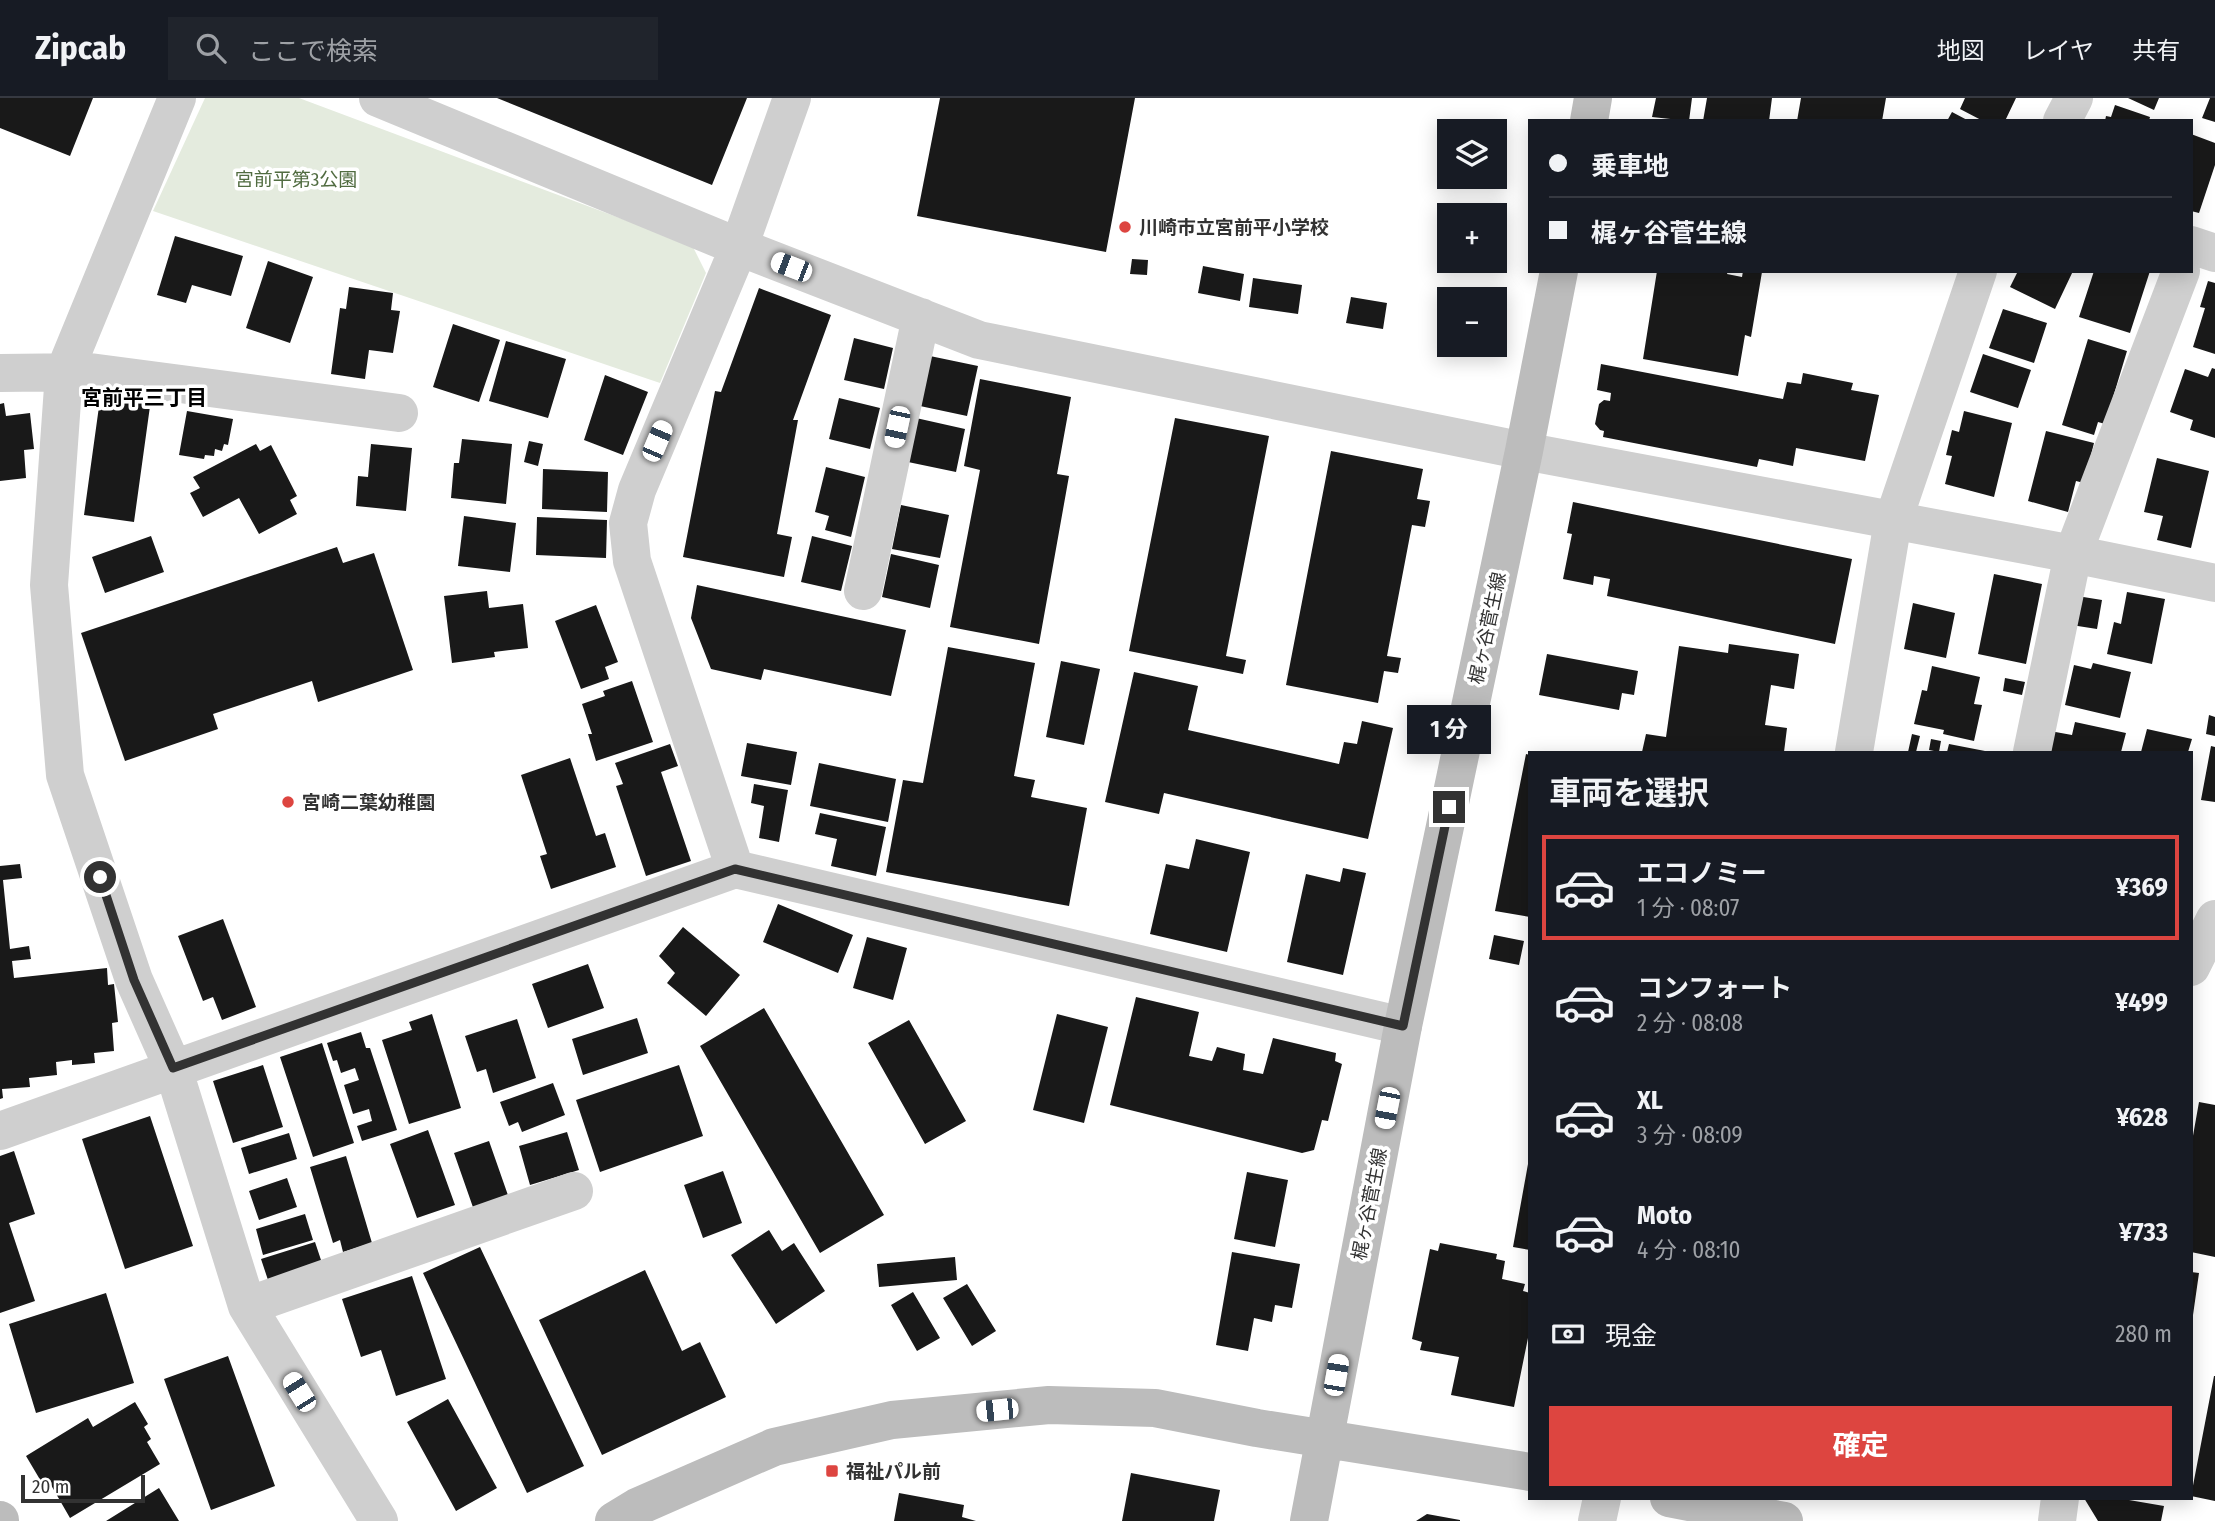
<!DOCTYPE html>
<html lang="ja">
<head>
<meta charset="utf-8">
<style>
  :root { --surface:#171b24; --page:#20242c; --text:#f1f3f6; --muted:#9ea1a6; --line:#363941; --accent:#dd4540 }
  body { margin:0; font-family:"Fira Sans Condensed","Noto Sans JP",sans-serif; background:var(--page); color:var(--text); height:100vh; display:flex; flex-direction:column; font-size:26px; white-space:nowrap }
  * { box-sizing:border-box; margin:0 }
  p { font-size:23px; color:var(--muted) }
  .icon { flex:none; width:38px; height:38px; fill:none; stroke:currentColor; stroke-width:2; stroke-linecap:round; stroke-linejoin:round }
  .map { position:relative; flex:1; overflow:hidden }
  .sheet { position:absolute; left:1528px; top:653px; width:665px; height:749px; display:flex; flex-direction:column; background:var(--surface); border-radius:0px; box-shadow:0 4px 18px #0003 }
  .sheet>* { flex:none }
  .banner { position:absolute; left:1528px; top:21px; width:665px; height:154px; border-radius:0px; box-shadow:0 4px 18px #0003; display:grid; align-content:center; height:154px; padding:0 21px; background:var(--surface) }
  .tools { position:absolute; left:1437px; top:21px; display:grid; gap:14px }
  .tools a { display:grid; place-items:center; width:70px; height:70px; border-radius:0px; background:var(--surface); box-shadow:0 4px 18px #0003; font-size:35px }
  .scale { position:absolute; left:21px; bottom:18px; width:124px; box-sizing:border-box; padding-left:7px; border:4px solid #323232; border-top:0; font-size:19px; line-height:24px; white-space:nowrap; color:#323232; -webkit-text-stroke:5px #fff; paint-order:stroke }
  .end { position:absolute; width:32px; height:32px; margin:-16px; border:9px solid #323232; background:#fff; box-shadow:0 0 0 4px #fff }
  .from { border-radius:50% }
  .bubble { position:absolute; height:49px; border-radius:0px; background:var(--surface); box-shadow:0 4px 18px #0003; font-size:23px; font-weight:700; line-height:49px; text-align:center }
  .car { position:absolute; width:21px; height:42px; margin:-21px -10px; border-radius:9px; box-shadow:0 0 5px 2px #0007; background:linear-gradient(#fff 24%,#345 0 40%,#fff 0 76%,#345 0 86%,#fff 0) }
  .banner b { display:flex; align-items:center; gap:24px; height:66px; font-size:26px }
  .banner b+b { border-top:2px solid var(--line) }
  .banner i { width:18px; height:18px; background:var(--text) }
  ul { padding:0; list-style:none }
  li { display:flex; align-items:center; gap:21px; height:105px; margin:0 14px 10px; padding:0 7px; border:4px solid transparent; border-radius:0px }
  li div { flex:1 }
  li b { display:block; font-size:26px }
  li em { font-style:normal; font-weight:700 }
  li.selected { border-color:var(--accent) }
  li>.icon { width:63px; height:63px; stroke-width:1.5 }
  h2 { padding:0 21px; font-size:32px; line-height:84px }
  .pay { display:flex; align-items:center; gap:18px; height:77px; padding:0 21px; font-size:26px }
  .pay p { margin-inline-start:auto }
  .button { display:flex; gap:14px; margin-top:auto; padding:14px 21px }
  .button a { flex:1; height:80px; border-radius:0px; background:var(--accent); color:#fff; font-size:28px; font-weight:700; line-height:80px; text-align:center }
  header { display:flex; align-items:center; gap:42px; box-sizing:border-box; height:98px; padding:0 35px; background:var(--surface); border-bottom:2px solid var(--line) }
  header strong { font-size:33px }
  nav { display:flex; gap:38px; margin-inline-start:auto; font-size:24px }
  .search { width:490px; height:63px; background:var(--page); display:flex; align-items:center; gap:18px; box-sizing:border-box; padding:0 24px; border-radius:0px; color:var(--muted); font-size:26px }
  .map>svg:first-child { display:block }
  .green { fill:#e4ebde }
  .building { fill:#191919 }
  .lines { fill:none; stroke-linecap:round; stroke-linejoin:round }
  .street { stroke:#cfcfcf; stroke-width:38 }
  .secondary { stroke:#bcbcbc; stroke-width:38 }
  .route { stroke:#323232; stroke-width:9 }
  .poi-dot { fill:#dd4540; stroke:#fff; stroke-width:2.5 }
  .labels { text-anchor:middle; stroke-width:7; stroke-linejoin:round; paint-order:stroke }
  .park-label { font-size:19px; fill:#516c41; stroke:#fff }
  .poi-label { font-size:19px; font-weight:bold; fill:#323232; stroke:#fff; text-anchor:start }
  .street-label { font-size:19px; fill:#323232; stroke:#fff }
  .neighbourhood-label { font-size:21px; font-weight:bold; fill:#000; stroke:#fff }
</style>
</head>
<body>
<header>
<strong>Zipcab</strong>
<div class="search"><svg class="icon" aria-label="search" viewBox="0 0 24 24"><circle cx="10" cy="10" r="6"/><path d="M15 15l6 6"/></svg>ここで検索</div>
<nav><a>地図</a><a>レイヤ</a><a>共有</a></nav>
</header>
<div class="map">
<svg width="2215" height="1423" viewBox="0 0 2215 1423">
  <rect width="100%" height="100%" fill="#fff"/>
  <path class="green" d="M205 0H299L692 147 706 175 660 285 153 113Z"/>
  <path class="building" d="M0 0H93L70 58 0 30Z
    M497 0H747L712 87Z
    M940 0H1135L1106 154 917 118Z
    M1656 0H1692L1689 23 1652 19Z
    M1707 0H1772L1769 23H1703Z
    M1801 0H1886L1882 23H1797Z
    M1965 0H2016L2005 23H1983L1960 11Z
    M2128 0H2159L2154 12Z
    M2210 0H2215V24L2202 20Z
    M2115 7 2150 19 2149 23H2105L2106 18 2111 19Z
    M1952 14 1969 23H1947Z
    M2191 36 2215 45V67L2199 115 2191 113Z
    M175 138 243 158 231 198 192 187 186 205 157 197Z
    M1132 161 1148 162 1147 177 1130 176Z
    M268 163 313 179 290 245 246 230Z
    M1203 168 1244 176 1240 203 1198 195Z
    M1657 173H1728L1727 176 1742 179 1743 173 1762 174 1751 239 1745 237 1738 278 1643 261Z
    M2018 173H2073L2055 211 2010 189Z
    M2094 173H2150L2130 235 2079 219Z
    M1253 180 1302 187 1298 216 1249 209Z
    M2208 183 2215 185V256L2193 249 2205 210 2200 209Z
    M349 189 393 195 391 212 400 213 393 255 369 252 365 281 331 276 340 210 346 211Z
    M759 190 831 217 793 322H798L777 436 792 439 784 479 683 459 715 293 721 294Z
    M1351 199 1387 205 1383 231 1346 225Z
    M2003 211 2047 225 2034 265 1989 250Z
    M453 226 500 242 479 304 433 289Z
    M854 240 893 250 884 291 844 282Z
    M2088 241 2127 253 2105 326 2098 324 2094 337 2062 327Z
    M506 243 566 261 548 320 489 303Z
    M1983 256 2031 272 2018 310 1970 294Z
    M930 258 978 268 967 318 920 308Z
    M1601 266 1783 301 1787 284 1801 286 1803 275 1853 285 1851 292 1879 297 1865 363 1796 350 1793 368 1759 361 1757 369 1603 339 1604 333 1600 332 1595 326 1599 306 1604 302 1610 303 1611 295 1597 292Z
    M2212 270 2215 271V340L2190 332 2193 322 2170 314 2185 271 2208 279Z
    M605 277 648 294 623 357 584 342Z
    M980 281 1071 299 1057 376 1069 378 1039 546 950 529 980 372 964 368Z
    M101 294 151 301 134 424 84 417Z
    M839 300 880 310 870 351 829 341Z
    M4 305 6 318 30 315 34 351 24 352 26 380 0 383V306Z
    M187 313 233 321 228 347 224 346 222 353 215 351 214 358 205 357 204 361 179 357Z
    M1964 313 2012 325 1994 399 1945 386 1952 358 1946 357 1952 332 1959 334Z
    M916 320 965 331 956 374 908 364Z
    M1175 320 1269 338 1226 558 1246 562 1243 576 1129 553Z
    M2046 333 2094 345 2084 385 2076 383 2068 414 2028 403Z
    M462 341 512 346 506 406 451 400 454 365H459Z
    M529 343 543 346 538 368 524 364Z
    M256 346 260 353 271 347 297 398 290 402 297 416 259 436 239 400 203 419 190 395 200 390 193 379Z
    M371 346 412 350 406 413 356 408 358 378 368 379Z
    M1331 353 1423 371 1417 401 1430 403 1425 429 1412 427 1387 558 1401 560 1398 575 1384 573 1378 605 1286 587Z
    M2157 360 2209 373 2191 450 2157 442 2163 418 2144 414Z
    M826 369 865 379 851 439 825 432 829 418 815 414Z
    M543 371 608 374 607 414 542 411Z
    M1573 404 1852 461 1835 546 1607 498 1610 481 1594 478 1593 487 1563 481 1572 436 1567 435Z
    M901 407 949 417 940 460 892 451Z
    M464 418 516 425 510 474 458 468Z
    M537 419 607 422 606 460 536 457Z
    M151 438 164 474 105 495 92 459Z
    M812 438 852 448 841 493 801 484Z
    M337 449 343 465 374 455 413 572 318 604 312 583 213 616 218 631 125 663 81 535Z
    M891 456 939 467 930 510 882 499Z
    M1994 476 2042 486 2026 566 1978 556Z
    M697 487 906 532 891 598 764 571 761 582 711 571 691 520Z
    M487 493 489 510 523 506 528 550 494 554 495 559 452 565 444 498Z
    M2127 494 2165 501 2152 566 2107 556 2114 524 2121 526Z
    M2071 497 2102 502 2097 531 2065 526Z
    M1913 505 1955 515 1946 560 1904 551Z
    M596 507 618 564 605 569 609 581 581 591 555 523Z
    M1729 546 1799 556 1794 591 1771 587 1765 627 1787 630 1784 654H1642L1646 636 1666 639 1679 548 1728 555Z
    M948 549 1035 565 1014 678 1035 682 1031 699 1087 710 1069 808 886 774 903 682 923 685Z
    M1547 556 1638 573 1634 597 1622 595 1619 612 1539 597Z
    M1061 563 1100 571 1084 647 1046 639Z
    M2093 565 2131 574 2120 620 2065 607 2074 567 2091 571Z
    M1932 568 1980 579 1974 606 1982 607 1974 643 1943 636 1944 632 1914 626 1922 592 1927 593Z
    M1134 574 1198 588 1188 632 1339 666 1344 644 1357 646 1362 623 1393 630 1368 741 1164 695 1159 716 1105 704Z
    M2005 580 2025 584 2022 597 2003 593Z
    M632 583 653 644 596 663 588 636H592L582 606 605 598 603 593Z
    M2209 617 2215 619V638L2206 636Z
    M2075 624 2126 635 2121 654H2046L2050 633 2072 637Z
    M2147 631 2192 641 2188 654H2141Z
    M1912 636 1920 638 1916 654H1908Z
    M1931 641 1941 643 1939 654 1929 652Z
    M747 645 797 654 791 687 741 678Z
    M670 646 678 668 661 674 691 763 646 778 616 688 623 686 615 665Z
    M1949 646 1985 653V654H1947Z
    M2211 648 2215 649V704L2201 702Z
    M1526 656 1530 657V819L1495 813Z
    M570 660 596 738 605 735 616 769 551 791 540 758 547 756 521 677Z
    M819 665 896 681 888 724 810 708Z
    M754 686 788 692 779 744 759 740 764 708 751 705Z
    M820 715 886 729 876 778 831 768 837 741 815 736Z
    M1196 741 1250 754 1227 854 1150 836 1166 766 1189 771Z
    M20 766 22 780 3 782 10 851 29 848 31 861 12 863 14 880 107 870 108 887 114 886 118 924 112 925 114 953 94 955 95 965 72 967V962L56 964 57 977 29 980 30 989 2 991 3 1000 0 1001V768Z
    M1343 770 1366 775 1343 877 1287 864 1306 776 1340 784Z
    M778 806 853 837 838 875 763 844Z
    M223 821 256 909 222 922 213 899 203 903 178 838Z
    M683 829 740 877 706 918 667 885 675 875 659 858Z
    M1494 837 1524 843 1519 867 1489 861Z
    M867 839 907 850 893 902 853 890Z
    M588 866 604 910 548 930 532 886Z
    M1136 899 1199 914 1189 958 1212 963 1217 949 1245 956 1243 972 1263 976 1273 940 1336 955 1335 963 1342 966 1328 1023 1322 1022 1314 1052 1302 1055 1110 1007Z
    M764 910 884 1117 820 1155 700 948Z
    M432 916 461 1010 409 1026 382 942 412 932 409 924Z
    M1057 916 1108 929 1084 1025 1033 1012Z
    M637 920 648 955 583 977 572 941Z
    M517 921 536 980 493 995 486 971 477 974 465 938Z
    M909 922 966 1023 925 1046 868 945Z
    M361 934 366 950H370L397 1032 362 1043 357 1028 372 1023 369 1011 353 1016 344 987 359 982 355 970 341 975 337 962 333 963 327 945Z
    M322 945 354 1045 313 1059 280 959Z
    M263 967 283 1029 233 1045 213 983Z
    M679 967 703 1038 600 1074 576 1002Z
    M553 985 565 1017 522 1034 518 1024 509 1028 500 1004Z
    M2199 1004 2215 1007V1159L2191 1154V1049Z
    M150 1018 193 1148 125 1171 82 1041Z
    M428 1032 455 1107 417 1120 390 1046Z
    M567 1034 579 1072 530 1087 519 1048Z
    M289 1035 297 1061 249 1076 241 1050Z
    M489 1043 510 1103 475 1115 454 1055Z
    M14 1053 35 1116 9 1125 35 1203 0 1215V1058Z
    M346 1058 372 1145 343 1154 340 1142 333 1145 310 1069Z
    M1528 1066H1530V1152L1513 1149Z
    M723 1073 742 1125 703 1140 684 1087Z
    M1247 1074 1288 1082 1275 1149 1234 1141Z
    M287 1080 297 1109 259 1122 249 1093Z
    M305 1116 313 1142 263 1157 256 1131Z
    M769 1132 782 1153 794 1145 825 1193 776 1226 731 1157Z
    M315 1144 323 1168 269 1185 261 1161Z
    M1440 1145 1497 1156 1496 1161 1505 1163 1502 1181 1525 1186 1523 1193 1530 1195V1230L1514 1309 1451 1297 1459 1259 1420 1252 1422 1244 1412 1241 1430 1151 1438 1153Z
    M480 1149 584 1368 527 1395 423 1175Z
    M1232 1154 1300 1166 1292 1210 1275 1207 1272 1224 1254 1220 1248 1253 1216 1247Z
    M955 1159 957 1182 879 1189 877 1166Z
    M645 1172 682 1253 700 1244 726 1299 602 1357 539 1222Z
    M2191 1174 2199 1175 2193 1217H2191Z
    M412 1178 446 1281 396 1298 381 1252 361 1259 342 1201Z
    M967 1186 996 1233 972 1248 943 1200Z
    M913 1194 940 1240 917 1253 891 1207Z
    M106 1195 134 1285 36 1315 9 1226Z
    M228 1258 275 1388 211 1412 164 1281Z
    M2214 1278H2215V1403L2191 1398Z
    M448 1301 497 1390 456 1413 407 1324Z
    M135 1304 148 1326 144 1329 151 1341 147 1344 160 1366 70 1420 51 1387 45 1390 26 1358 88 1320 93 1329Z
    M1131 1375 1220 1392 1214 1423H1122Z
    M159 1390 179 1423H106Z
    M899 1395 964 1407 962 1419 976 1423H894Z
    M2084 1400H2130L2129 1402 2164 1408 2161 1423H2098Z
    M1427 1416 1460 1422V1423H1416Z"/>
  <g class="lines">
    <path class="street" d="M177 0 64 275 49 487 65 677 134 882 173 970 247 1208 379 1423
      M378 0 739 149 979 242 1524 353 2073 456 2215 485
      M792 0 739 149 637 392 628 425 632 463 735 771 1403 928
      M2062 23 2074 0
      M2191 147 2215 155
      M0 275 90 274 399 315
      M863 493 921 219
      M1854 654 1893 423 1978 173
      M2032 654 2073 456 2181 173
      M2191 869 2215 821
      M0 1033 735 771
      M247 1208 574 1093
      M1597 1423 1602 1400
      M2057 1423 2060 1400"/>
    <path class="secondary" d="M1589 23 1593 0
      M1669 1400 1784 1423
      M0 1422V1423
      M614 1423 637 1409 774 1349 892 1322 1049 1307 1155 1310 1257 1330 1530 1374
      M1309 1423 1403 928 1524 353 1559 173"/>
  </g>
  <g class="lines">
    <path class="route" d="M100 779 134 882 173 970 735 771 1403 928 1449 709"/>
  </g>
  <g class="poi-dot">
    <circle cx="1125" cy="129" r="7"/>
    <circle cx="288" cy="704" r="7"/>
    <rect x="825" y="1366" width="14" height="14" rx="3.5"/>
  </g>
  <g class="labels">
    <g class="park-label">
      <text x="296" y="88">宮前平第3公園</text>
    </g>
    <g class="poi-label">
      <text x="1139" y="136">川崎市立宮前平小学校</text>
      <text x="302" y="711">宮崎二葉幼稚園</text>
      <text x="846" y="1380">福祉パル前</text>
    </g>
    <g class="street-label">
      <text transform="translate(1487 530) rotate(-78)" y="7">梶ヶ谷菅生線</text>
      <text transform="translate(1369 1106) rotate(-79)" y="7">梶ヶ谷菅生線</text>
    </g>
    <g class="neighbourhood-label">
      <text x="144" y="307">宮前平三丁目</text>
    </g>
  </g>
</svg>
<div class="tools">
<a><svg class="icon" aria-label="layers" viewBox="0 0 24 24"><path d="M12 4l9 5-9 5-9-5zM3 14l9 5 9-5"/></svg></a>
<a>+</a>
<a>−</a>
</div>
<div class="scale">20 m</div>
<i class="end from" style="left:100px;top:779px"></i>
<i class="end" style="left:1449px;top:709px"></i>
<div class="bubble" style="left:1407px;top:607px;width:84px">1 分</div>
<i class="car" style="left:791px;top:169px;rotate:291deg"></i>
<i class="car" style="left:897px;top:329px;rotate:192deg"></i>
<i class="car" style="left:657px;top:343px;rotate:23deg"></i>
<i class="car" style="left:1387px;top:1010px;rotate:191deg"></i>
<i class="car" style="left:1336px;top:1277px;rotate:10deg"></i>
<i class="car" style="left:299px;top:1294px;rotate:328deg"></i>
<i class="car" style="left:997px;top:1312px;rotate:264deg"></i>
<div class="banner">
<b><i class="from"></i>乗車地</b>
<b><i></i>梶ヶ谷菅生線</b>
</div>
<section class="sheet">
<h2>車両を選択</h2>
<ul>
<li class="selected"><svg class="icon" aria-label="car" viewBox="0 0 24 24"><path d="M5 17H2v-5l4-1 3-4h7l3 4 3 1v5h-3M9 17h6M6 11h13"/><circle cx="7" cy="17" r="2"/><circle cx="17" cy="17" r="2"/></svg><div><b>エコノミー</b><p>1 分 · 08:07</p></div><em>¥369</em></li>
<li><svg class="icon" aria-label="car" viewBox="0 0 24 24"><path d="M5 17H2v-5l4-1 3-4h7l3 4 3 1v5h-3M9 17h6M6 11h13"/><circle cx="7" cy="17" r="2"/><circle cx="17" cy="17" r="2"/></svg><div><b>コンフォート</b><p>2 分 · 08:08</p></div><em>¥499</em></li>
<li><svg class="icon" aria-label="car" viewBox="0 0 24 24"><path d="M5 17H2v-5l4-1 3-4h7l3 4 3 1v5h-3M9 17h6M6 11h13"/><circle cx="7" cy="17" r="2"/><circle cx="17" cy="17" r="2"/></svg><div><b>XL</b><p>3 分 · 08:09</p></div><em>¥628</em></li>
<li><svg class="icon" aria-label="car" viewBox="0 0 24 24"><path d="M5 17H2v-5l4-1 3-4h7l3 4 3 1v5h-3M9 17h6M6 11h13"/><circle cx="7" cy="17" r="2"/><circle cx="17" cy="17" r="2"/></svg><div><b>Moto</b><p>4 分 · 08:10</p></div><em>¥733</em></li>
</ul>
<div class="pay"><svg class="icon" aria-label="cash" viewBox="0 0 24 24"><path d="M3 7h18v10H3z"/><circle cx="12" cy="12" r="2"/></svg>現金<p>280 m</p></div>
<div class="button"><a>確定</a></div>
</section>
</div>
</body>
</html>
